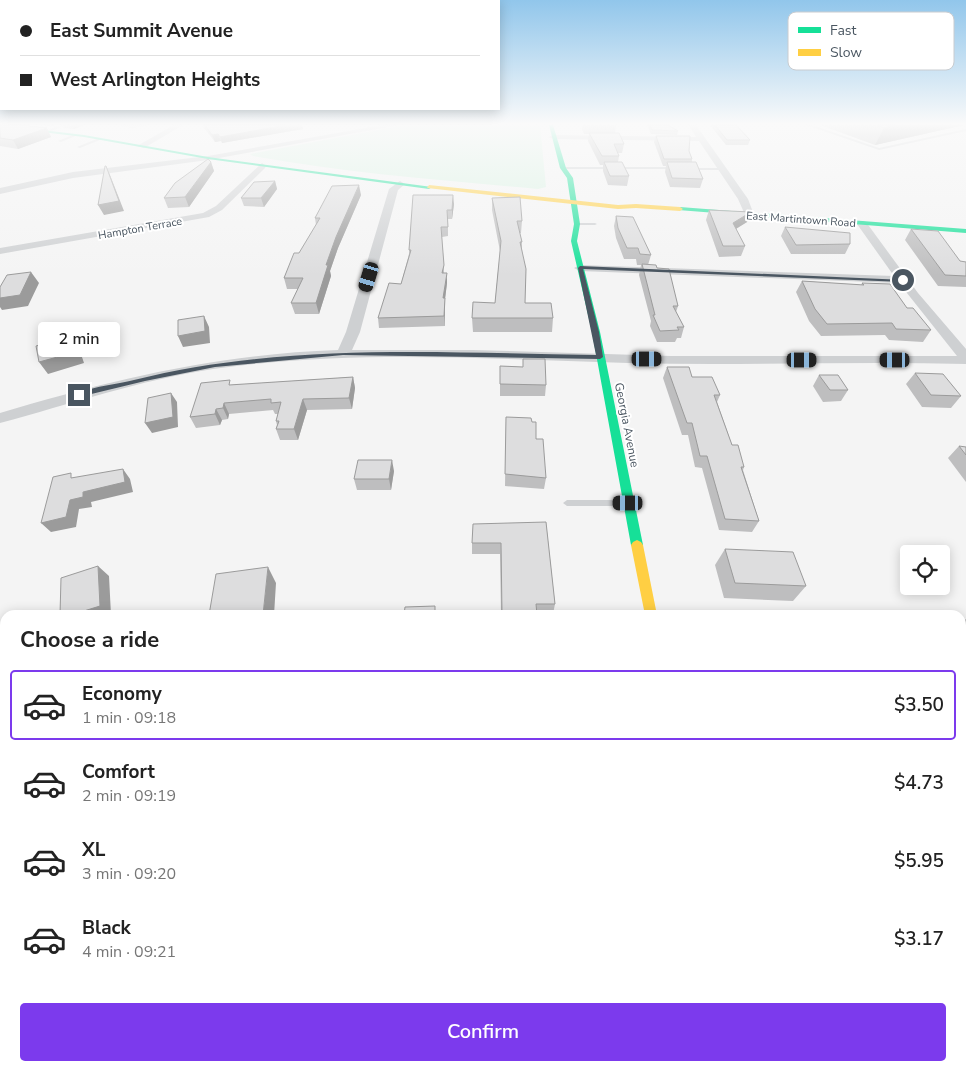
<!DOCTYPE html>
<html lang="en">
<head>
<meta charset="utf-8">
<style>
  :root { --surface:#fff; --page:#f6f6f6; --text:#222; --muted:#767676; --line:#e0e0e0; --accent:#7c3aed }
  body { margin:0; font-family:"Nunito Sans",sans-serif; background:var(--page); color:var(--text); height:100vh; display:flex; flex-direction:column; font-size:19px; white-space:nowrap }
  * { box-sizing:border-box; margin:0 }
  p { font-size:16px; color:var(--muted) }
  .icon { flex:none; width:28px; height:28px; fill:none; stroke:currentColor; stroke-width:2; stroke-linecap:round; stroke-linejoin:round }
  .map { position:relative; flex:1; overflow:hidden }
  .panel { position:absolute; left:0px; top:610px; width:966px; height:461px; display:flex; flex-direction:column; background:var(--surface); border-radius:15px 15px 0 0; box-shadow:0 2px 12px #0003 }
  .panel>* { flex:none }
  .hud { position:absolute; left:0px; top:0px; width:500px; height:110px; box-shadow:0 2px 12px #0003; display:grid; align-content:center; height:110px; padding:0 20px; background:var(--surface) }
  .buttons { position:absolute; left:900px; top:545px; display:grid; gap:10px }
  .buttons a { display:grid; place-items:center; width:50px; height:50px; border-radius:5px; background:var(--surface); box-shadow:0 2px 12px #0003; font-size:25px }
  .end { position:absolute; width:22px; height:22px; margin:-11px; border:6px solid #4a5661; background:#fff; box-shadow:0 0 0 2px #fff }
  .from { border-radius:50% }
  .bubble { position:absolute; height:35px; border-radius:5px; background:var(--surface); box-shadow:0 2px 12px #0003; font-size:16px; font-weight:600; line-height:35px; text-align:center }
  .car { position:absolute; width:15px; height:30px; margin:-15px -8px; border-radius:6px; box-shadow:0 0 4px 1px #0007; background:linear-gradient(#222 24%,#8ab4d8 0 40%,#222 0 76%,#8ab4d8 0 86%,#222 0) }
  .hud b { display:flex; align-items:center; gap:18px; height:48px; font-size:19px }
  .hud b+b { border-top:1px solid var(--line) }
  .hud i { width:12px; height:12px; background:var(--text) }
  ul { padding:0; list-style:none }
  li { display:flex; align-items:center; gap:15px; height:70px; margin:0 10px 8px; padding:0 10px; border:2px solid transparent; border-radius:5px }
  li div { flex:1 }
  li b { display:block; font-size:19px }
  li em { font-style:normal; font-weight:600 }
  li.current { border-color:var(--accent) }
  li>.icon { width:45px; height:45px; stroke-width:1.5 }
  h2 { padding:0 20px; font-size:22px; line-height:60px }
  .action { display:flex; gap:10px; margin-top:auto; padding:10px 20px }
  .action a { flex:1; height:58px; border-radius:5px; background:var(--accent); color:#fff; font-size:20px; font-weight:600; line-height:58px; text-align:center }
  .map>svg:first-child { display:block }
  .green { fill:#d9f2e3 }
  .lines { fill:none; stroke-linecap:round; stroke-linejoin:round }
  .lane { fill:#ced0d2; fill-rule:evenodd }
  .street { fill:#ced0d2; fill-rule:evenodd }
  .fast { fill:#16e098; fill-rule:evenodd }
  .slow { fill:#ffcf43; fill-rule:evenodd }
  .wall { fill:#bebebf }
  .shaded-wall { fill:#9b9b9b }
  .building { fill:#ddddde; stroke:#9b9b9b }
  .route { fill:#4a5661 }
  .labels { text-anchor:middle; stroke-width:4; stroke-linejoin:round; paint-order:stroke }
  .far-street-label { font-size:11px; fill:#4a5661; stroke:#fff }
  .street-label { font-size:12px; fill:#4a5661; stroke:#fff }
  .key { fill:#fff; stroke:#c9ccd0; stroke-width:1 }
  .key-label { font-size:14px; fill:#4a5661 }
</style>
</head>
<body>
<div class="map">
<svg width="966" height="1071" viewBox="0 0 966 1071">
  <rect width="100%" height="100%" fill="#f4f4f4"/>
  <path class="green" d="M405 125H540L546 187 538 189C442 180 347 173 253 156L250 154Z"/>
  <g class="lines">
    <path class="lane" d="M60 125H66L49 132 46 131Z
      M115 125H149L133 128Z
      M806 125H812L879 148 966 129V131L879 150Z
      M75 134 78 135 61 142 58 141Z
      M99 138 102 139 80 148 77 147Z
      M562 167H676L678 168 676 169H563Z
      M688 168H723L725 169 723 170H689Z
      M577 223H595L597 224 595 225H575V224Z
      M567 500H628L632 503 628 506H567L563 503Z"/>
    <path class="street" d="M174 125H183L144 148 137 146Z
      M382 125H399L208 160 73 178 0 194V188L73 172 208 156Z
      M689 125H696L748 199 754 215 752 217H746L738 199 699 141 553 139 549 137 553 135 696 137Z
      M262 163 266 166 265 168 222 210 209 217 0 254V248L203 213 216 206Z
      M400 181 405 184 398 190 360 332 352 350H473L671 356H957L899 283 580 271 574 268 580 265 894 276 857 224 862 221 866 222 918 293 966 349V364C853 361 741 366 628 363 490 359 351 349 213 369 140 380 71 404 0 423V413C113 379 219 354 338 350L346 332 389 189Z
      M961 746H966V770H961Z"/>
    <path class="fast" d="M0 125 84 135 208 157 432 187 429 189 208 159 84 137 0 127Z
      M549 125H553L566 168 573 178 580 224 577 241 600 332 643 545 641 548H633L631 545 592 332 571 241 574 224 567 178 560 168Z
      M680 207 966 229V233L678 210Z
      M5 863V880L0 882V865Z"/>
    <path class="slow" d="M429 185 618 205 636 204 680 207 683 209 680 211 636 208 618 209 427 188Z
      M637 540 641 542 643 545 657 615H645L631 545 633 542Z
      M732 1066H752L753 1071H733Z"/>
  </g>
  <path class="wall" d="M0 125 51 137 18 149 0 146Z
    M33 125H56L52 126Z
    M63 125H84L74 129 64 128Z
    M203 125H302L303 129 222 143 221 141 215 142 204 128Z
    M582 125H616L615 133 624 144 622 153H618L619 156 618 162 629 176 627 186 608 185 603 171V165H600L588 141 589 134H584L582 129Z
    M647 125H668L678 131 677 135 651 134Z
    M710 125H736L750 140 748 145H726Z
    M820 125H964L875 145Z
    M656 136 689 151 692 159V162L703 179 700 188 670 187 665 172 666 166H663L654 142Z
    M211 162 214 171 189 207 168 208 164 198Z
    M275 181 277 189 264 207 244 206 241 198Z
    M361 195 338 248 330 271 331 276 319 314H295L291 303 298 289H287L284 278 316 225 315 218Z
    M492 198 522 221 521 233H520L522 242V249L525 303 553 318 552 332H473L472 318 495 303 500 251 492 210Z
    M454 204 452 219H448V236L442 237 444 273 447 283 445 299V326L379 328 378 318 401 284 409 254V250Z
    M709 210 747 222 736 229 745 246 741 256 719 257 706 220Z
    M616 216 651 255 648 265 678 306 676 312 684 327 681 338H677L675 342H657L650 326 651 321 639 275 641 265H637L636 259H624L616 238 614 226Z
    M785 227 850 244 845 254H791L781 236Z
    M911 229 960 261 966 262V287L938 286 905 240Z
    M802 281 861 285 862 283 907 308 931 330 923 342 889 340 885 335 821 336 809 321 796 292Z
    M523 359 546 385 545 396H500V366L523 367Z
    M667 367 692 377 720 395 717 402 732 445 744 467 743 470 759 521 752 532 719 530 702 468 695 467 688 435H682L663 378Z
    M915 373 961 396 951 408 922 407 906 384Z
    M819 375 848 390 841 401 823 402 813 386Z
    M353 377 355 388 352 409 307 410 298 440H280L276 429 277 425 276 421 278 414H275L273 410 229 414 228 419 222 420 220 425 196 428 190 417 232 385Z
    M506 417 532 422 546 478 544 489 505 486Z
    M959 446 966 447V482L948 458Z
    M394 471 391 490H357L354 479Z
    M546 522 555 604 553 614 501 615 500 554H472V543Z
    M725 549 806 586 793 601 724 598 715 565Z
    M966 619V636L961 628V622Z
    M961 1032 966 1033V1071H877L876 1066H961Z"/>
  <path class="shaded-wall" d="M72 125H84L74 129Z
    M286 125H302L303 129 222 143 220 137Z
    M895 125H964L875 145 884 128Z
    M47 128 51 137 18 149 13 140Z
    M218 134 221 141 215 142 212 135Z
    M211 162 214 171 189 207 185 197Z
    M106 166 110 175 124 211 104 215 98 205Z
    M275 181 277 189 264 207 261 198Z
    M359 185 361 195 338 248 330 271 331 276 319 314 316 303 326 265 336 237Z
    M453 195 454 204 452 219V210Z
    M751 212 747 222 729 233 733 223Z
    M31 272 39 283 28 306 2 310 0 307V298Z
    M447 273V283L445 299V326L443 298Z
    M204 316 209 327 210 343 183 347 178 336Z
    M72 336 79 348 84 363 48 374 39 362Z
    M353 377 355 388 352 409 349 398Z
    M171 393 177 402 178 427 152 433 145 423Z
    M303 399 307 410 298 440 294 429Z
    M224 403 229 414 228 419 223 408Z
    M216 409 222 420 220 425 215 414Z
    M392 460 394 471 391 490 389 479Z
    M123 469 130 479 133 492 91 502 92 507 79 509 76 527 51 532 41 523 70 500Z
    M98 566 109 576 111 615H71Z
    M268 567 276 583 274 615H263Z
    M0 634 5 638V695L1 693Z
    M5 711V731L0 733V713Z
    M5 1018V1028L0 1029V1021Z
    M146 1066H162V1071H146Z"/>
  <path class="building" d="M0 125H21L47 128 13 140 0 138Z
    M205 125H286L220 137 218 134 212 135Z
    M650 125H668L678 131 652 130Z
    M715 125H736L750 140H727Z
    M877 125H895L884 128Z
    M589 133H619L624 144H614L619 156H602Z
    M656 136H690L689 151 692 159H664Z
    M208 159 211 162 185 197 164 198 175 183Z
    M604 162H622L629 176H610Z
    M667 162H696L703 179 672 178Z
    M105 166H106L119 201 98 205Z
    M275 181 261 198H241L254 182Z
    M359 185 336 237 326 265H328L316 303H291L303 278H284L294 253H299L320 218H315L332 186Z
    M413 195H453L452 210H447L448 227H441L444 265 442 273H447L443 298H445L444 316 378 318 389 283 401 284 411 250H409Z
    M520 197 522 221H517L522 242H520L526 269 525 303H551L553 318H472L473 302 495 303 501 241 492 198Z
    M709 210 751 212 733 223 745 246H723Z
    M616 216 633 217 651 255 640 254 638 248H627L618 228Z
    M785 227 850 233V244L796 245Z
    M911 229 938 231 960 261 966 262V276L945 275Z
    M642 264 656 265 657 268 669 269 678 306H673L684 327H677L679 330 660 331 653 315H655Z
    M31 272 20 295 0 298V287L7 275Z
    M802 281 864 285 862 283 890 284 907 308H913L931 330 896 329 892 323 827 324 815 309Z
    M204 316 205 331 178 336V320Z
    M72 336 76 352 39 362 36 346Z
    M523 359H545L546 385 500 384V366L523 367Z
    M667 367H689L692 377H712L720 395H714L732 445H738L744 467H741L759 521 725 519 707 456H700L692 423H687Z
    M915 373 943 374 961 396 931 395Z
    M819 375H838L848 390H830Z
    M353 377 349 398 303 399 294 429H276L279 421H276L281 402 271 403V399L224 403 223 408 216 409 215 414 190 417 201 383 230 380 229 385Z
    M171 393 173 417 145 423 148 398Z
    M506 417 531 418 532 422H536V439H543L546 478 505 474Z
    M959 446 966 447V455Z
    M358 460H392L389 479H354Z
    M123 469 125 482 83 492V497L70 500 66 517 41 523 53 477 71 473V478Z
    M546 522 555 604H536L537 615H502L501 543H472L473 524Z
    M725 549 793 552 806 586 735 583Z
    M98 566 100 606 71 615H60L61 578Z
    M268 567 263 615H209L216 574Z
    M435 606V612H443V615H404L405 607Z
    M0 670H1V693H5V711L0 713Z
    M5 927V1018L0 1021V930Z
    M961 939 966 949V980L961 981Z
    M966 1033V1071H903L901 1066H961V1034Z
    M105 1066H146V1071H105Z
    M493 1066H598V1071H493Z"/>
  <linearGradient id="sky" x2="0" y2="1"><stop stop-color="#91c6eb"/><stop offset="0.45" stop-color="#fafafa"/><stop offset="1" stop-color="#fafafa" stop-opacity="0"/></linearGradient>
  <rect width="966" height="275" fill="url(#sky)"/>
  <path class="route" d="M580 266 905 280 903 282 583 269 599 332 603 357 600 359 343 355 215 367 145 381 79 397 76 395C88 387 118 384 134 380 285 342 442 353 596 355L578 268Z"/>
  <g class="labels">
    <g class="far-street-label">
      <text transform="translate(801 219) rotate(4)" y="4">East Martintown Road</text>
      <text transform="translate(140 228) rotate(-10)" y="4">Hampton Terrace</text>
    </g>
    <g class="street-label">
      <text transform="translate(627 425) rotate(79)" y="4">Georgia Avenue</text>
    </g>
  </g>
  <rect x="788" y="12" width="166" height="58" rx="8" class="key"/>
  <rect x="798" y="27" width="23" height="6" fill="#16e098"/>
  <rect x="798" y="49" width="23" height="7" fill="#ffcf43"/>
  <g class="key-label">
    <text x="830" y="35">Fast</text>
    <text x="830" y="57">Slow</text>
  </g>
</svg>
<div class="buttons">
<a><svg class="icon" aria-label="locate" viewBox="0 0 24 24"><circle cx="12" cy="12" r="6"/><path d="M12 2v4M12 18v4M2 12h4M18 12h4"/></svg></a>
</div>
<i class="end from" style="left:903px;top:280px"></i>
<i class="end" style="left:79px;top:395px"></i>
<div class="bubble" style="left:38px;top:322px;width:82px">2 min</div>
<i class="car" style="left:369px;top:277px;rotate:197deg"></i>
<i class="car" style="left:647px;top:359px;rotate:90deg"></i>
<i class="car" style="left:802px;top:360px;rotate:90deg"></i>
<i class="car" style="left:895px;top:360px;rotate:270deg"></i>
<i class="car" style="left:628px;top:503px;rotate:270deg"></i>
<div class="hud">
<b><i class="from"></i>East Summit Avenue</b>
<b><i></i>West Arlington Heights</b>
</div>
<section class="panel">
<h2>Choose a ride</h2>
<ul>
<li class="current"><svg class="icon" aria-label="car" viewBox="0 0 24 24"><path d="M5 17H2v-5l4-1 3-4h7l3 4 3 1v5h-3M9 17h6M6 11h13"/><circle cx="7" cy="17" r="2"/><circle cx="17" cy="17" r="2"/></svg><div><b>Economy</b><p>1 min · 09:18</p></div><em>$3.50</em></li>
<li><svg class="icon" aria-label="car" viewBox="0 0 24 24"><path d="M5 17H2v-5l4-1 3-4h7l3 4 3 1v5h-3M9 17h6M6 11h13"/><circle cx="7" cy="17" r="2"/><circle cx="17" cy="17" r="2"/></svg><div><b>Comfort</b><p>2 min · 09:19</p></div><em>$4.73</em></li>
<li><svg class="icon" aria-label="car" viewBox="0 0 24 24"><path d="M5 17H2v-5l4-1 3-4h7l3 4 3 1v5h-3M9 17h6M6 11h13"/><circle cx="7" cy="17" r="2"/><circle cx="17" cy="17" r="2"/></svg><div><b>XL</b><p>3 min · 09:20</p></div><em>$5.95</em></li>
<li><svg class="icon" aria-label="car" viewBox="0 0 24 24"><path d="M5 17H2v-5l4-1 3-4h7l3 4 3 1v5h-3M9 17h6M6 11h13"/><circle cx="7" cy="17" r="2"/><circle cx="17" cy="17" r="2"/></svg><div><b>Black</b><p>4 min · 09:21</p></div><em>$3.17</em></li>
</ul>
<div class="action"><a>Confirm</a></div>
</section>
</div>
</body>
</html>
